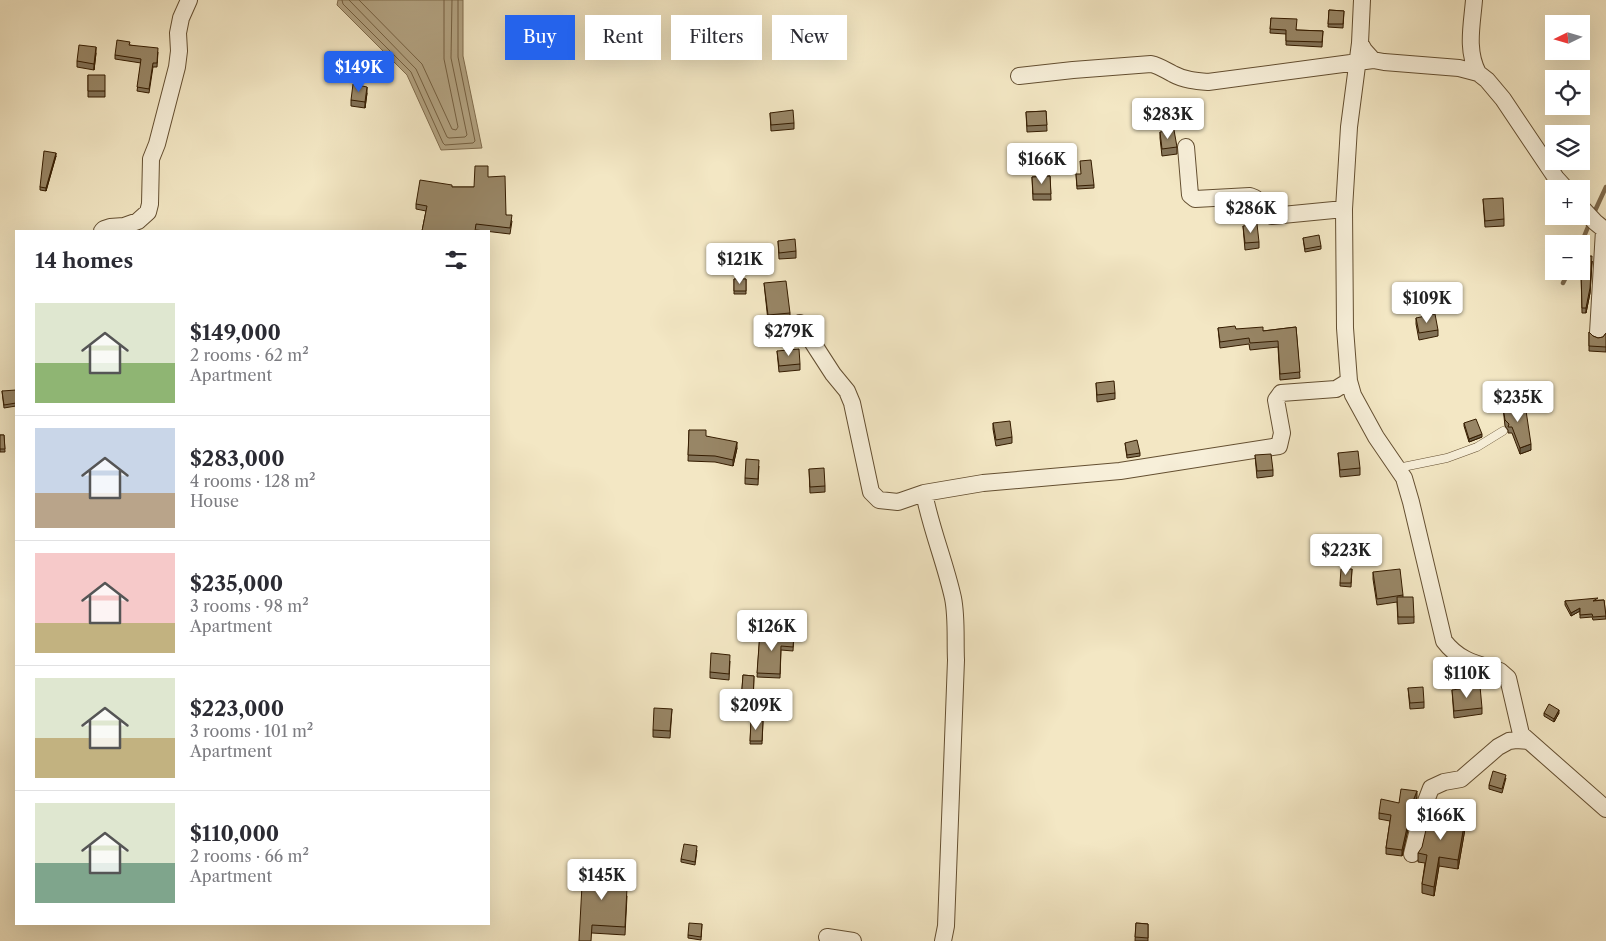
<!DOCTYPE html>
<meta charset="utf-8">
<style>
:root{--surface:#fff;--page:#f7f7f7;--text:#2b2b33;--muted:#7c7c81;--line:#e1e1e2;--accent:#2563eb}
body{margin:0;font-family:"Libre Caslon Text",serif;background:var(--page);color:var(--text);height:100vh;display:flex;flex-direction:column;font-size:19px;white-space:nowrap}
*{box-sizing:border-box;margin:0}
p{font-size:16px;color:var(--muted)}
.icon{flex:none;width:28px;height:28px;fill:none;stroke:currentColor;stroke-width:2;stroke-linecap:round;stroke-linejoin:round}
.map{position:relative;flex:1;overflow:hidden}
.drawer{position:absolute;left:15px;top:230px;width:475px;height:695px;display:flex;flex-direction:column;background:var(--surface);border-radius:0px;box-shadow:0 5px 20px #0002}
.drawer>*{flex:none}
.hud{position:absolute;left:505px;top:15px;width:475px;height:45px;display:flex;gap:10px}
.needle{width:32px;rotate:265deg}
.tools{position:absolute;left:1545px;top:15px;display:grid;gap:10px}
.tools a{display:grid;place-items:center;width:45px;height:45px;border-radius:0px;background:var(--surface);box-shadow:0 5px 20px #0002;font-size:25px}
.price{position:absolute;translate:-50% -42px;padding:0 11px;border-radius:5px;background:#fff;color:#222;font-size:16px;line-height:32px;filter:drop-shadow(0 1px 2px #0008)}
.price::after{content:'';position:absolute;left:50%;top:30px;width:15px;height:11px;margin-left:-8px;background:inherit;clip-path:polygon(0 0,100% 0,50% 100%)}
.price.on{background:var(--accent);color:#fff}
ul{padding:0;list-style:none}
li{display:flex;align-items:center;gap:15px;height:125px;padding:0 20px}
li+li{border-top:1px solid var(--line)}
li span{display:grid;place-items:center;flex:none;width:140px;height:100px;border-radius:0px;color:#555}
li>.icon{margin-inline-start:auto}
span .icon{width:60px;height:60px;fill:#fffc;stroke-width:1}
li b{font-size:21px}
h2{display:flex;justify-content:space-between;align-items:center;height:60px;padding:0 20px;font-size:21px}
.chip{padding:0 18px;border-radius:0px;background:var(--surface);box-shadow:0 5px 20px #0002;font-size:18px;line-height:45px}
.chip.on{background:var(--accent);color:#fff}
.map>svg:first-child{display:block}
.water{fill:#b2a281;stroke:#806c4d}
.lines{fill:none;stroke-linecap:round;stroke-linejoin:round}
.shore{stroke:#745f40;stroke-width:1}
.stream{stroke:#806c4d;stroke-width:4.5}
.lane-casing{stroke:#644f31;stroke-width:9}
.street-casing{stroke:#644f31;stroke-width:18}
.lane{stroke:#f7efd9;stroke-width:8}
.street{stroke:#f7efd9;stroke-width:16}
.wall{fill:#837358;stroke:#351c00}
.shaded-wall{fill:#6a5e47;stroke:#351c00}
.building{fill:#988666;stroke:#351c00}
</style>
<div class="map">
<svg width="1606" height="941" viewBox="0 0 1606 941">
<rect width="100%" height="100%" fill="#f3e7c4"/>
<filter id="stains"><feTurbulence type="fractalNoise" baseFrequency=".004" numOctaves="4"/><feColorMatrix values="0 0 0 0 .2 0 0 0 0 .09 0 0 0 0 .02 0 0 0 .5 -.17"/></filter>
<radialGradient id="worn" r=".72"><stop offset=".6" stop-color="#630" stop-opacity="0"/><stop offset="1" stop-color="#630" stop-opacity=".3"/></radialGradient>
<!-- water -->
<path class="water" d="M338 0H463V56L482 148 441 150 407 75 337 5Z"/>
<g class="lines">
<!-- shore -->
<path class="shore" d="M342 0 343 4 411 72 443 143 445 145 473 143 475 141 458 57V0
M349 0 416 69 447 137 449 138 465 137 467 135 451 58 452 0
M359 0 422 64 452 129 456 130 458 127 444 59V0"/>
<!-- stream -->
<path class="stream" d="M1593 215 1606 187
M1581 244 1590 222
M1563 283 1569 271"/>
<!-- lane casing -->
<g class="lane-casing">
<path id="lane" d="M1398 468 1447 458 1477 447 1503 431"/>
</g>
<!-- street casing -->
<g class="street-casing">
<path id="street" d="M1362 0 1360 43 1364 50 1373 60 1384 62 1459 68 1478 73 1487 80 1503 99 1556 178 1566 189
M1474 0C1472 25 1466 50 1478 73
M1360 43 1349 127 1344 209 1345 328 1349 381 1353 395 1376 437 1404 478 1411 502 1444 641C1459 661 1477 664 1500 671L1508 678 1521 734 1606 809
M1019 76 1073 70 1151 64C1160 66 1165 70 1173 74 1184 80 1196 81 1208 82L1373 60
M1186 147 1190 195 1195 199 1250 196 1255 198 1261 210 1272 216 1344 209
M1581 207 1595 222 1606 231
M102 231 104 229 110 227 124 226 138 221 148 212 150 204 151 159 157 144 177 67 179 51 178 33 181 18 189 0
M800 323 833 374 847 391 852 403 871 492 879 500 898 502 924 493 983 483 1120 471 1279 446 1282 433 1276 400 1281 393 1336 389 1349 381
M1598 333 1604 230
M924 493C931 529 945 562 953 598 957 618 955 640 956 660L946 926 943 941
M1412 854 1423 809 1431 788 1444 782 1461 779 1498 747 1509 741 1516 740 1528 741
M827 937 853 941"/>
</g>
<!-- lane -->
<use href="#lane" class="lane"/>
<!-- street -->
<use href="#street" class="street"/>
</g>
<!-- wall -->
<path class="wall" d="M1329 10 1344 11 1343 28 1328 27Z
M1271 18 1297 30 1323 31 1322 47 1286 45V34L1270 33Z
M130 45 158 52 157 67H153L149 93 137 91 141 63 115 59V55Z
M96 53 94 70 77 67V61Z
M88 75 105 91V97H88Z
M367 93 365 108 351 106V100Z
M1046 111 1047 131 1027 132 1026 112Z
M770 113 794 123V129L771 131Z
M1160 132 1177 147V154L1162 156 1160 138Z
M56 156 46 191 40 190V187Z
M1076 174 1094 185V188L1077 189Z
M1050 176 1051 200H1033L1032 177Z
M488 177 506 215 512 221 510 234 476 230V231H422L426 211 416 209V204L452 187H474Z
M1483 199 1504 219V226L1485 227Z
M1243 226 1259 242V248L1245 250Z
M1303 238 1321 246V249L1305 252Z
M778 241 796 251V258L779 259Z
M1592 261 1590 293 1586 313H1582L1581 271Z
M734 279H746V294H734Z
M764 283 790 313V319L768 321Z
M1416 318 1438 330V336L1419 340 1416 324Z
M1296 327 1300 378 1280 380 1278 347 1250 350 1249 344 1220 348 1218 328 1263 331Z
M1589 332 1593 336 1598 338 1603 337 1606 333V352L1589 351Z
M777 351 800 364V370L779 372Z
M1096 383 1115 393V399L1097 402Z
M2 391 16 395V406L4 408Z
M1503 407 1531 450 1520 454 1512 433H1508V430L1505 426Z
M993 423 1012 437V443L996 446 993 429Z
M1464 423 1482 437 1469 442 1464 426Z
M689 430 737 448 733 466 715 462 688 461Z
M0 435H4L5 452H0Z
M1125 443 1140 453V456L1127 458Z
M1338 453 1360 468V475L1340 477Z
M1255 455 1273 470V476L1257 478Z
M759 466 758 485 745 484V478Z
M809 469 825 486V492L810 493Z
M1352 569 1351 587 1340 586V583Z
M1373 572 1403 595V597L1414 617V623L1398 624 1397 602 1377 605 1373 579Z
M1604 600 1606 619 1593 620 1592 617 1580 618V611L1571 616 1565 605V601Z
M760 632 794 636 793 651 781 650 780 678 757 677Z
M730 661 729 680 710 678V672Z
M743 675 754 676 753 705 741 704Z
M1408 688 1424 702V708L1410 709Z
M1452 690 1482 708V714L1454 718Z
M672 709 670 738 653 737V730Z
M1544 713H1559L1554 722 1544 716Z
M751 721H763L762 744H750Z
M1506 778 1502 793 1489 789V785Z
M1417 797 1413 807 1402 856 1386 854V848L1390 821 1379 819V813L1399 803Z
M1466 823 1458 869 1439 866 1434 896 1422 893V884L1425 863 1418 862V853Z
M697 850 695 865 681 862V859Z
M619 887 627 896 625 935 592 933 579 941Z
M1136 923 1148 924V941H1135Z
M702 924 701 940 688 938V935Z"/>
<!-- shaded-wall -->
<path class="shaded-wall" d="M96 47V53L94 70V64Z
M367 87V93L365 108V102Z
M56 153V156L46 191V188Z
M1592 261 1590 293 1586 313V308Z
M1482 434V437L1469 442V439Z
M737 442V448L733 466V460Z
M1531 444V450L1520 454V448Z
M1580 608V611L1571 616V613Z
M1559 710V713L1554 722V719Z
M1417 791V797L1413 807 1402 856V850L1413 801Z
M1466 814V823L1458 869V860Z
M1439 857V866L1434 896V887Z"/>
<!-- building -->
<path class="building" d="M1329 10 1344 11 1343 24H1328Z
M1271 18 1297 19 1296 30 1323 31 1322 42 1286 41V30L1270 29Z
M117 40 130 42 129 45 158 48 157 63H153L149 89 137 87 141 59 115 55Z
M79 45 96 47 94 64 77 61Z
M88 75H105V91H88Z
M353 84 367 87 365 102 351 100Z
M793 110 794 123 771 125 770 113Z
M1046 111 1047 125 1027 126 1026 112Z
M1174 130 1177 147 1162 149 1160 132Z
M44 151 56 153 46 188 40 187Z
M1091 160 1094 185 1077 186 1076 174H1081L1080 161Z
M475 166H488V177L505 176 506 215H512L510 228 476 224 475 231H422L427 206 416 204 420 180 452 185V187H474Z
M1050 176 1051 194H1033L1032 177Z
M1503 198 1504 219 1485 221 1483 199Z
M1257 224 1259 242 1245 243 1243 226Z
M1319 235 1321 246 1305 249 1303 238Z
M795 239 796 251 779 253 778 241Z
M1581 256H1592L1590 288 1586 308H1582L1581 271Z
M734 279H746V291H734Z
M786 281 790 313 768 315 764 283Z
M1435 314 1438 330 1419 333 1416 318Z
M1235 326 1236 329 1263 327V331L1296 327 1300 372 1280 374 1278 341 1250 343 1249 338 1220 342 1218 328Z
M1589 332 1593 336 1598 338 1603 337 1606 333V347L1589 346Z
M799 349 800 364 779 366 777 351Z
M1114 381 1115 393 1097 395 1096 383Z
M16 390V403L4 405 2 391Z
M1525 404 1531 444 1520 448 1512 427H1508L1509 424 1505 420 1503 407Z
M1476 419 1482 434 1469 439 1464 423Z
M1010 421 1012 437 996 440 993 423Z
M689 430H706V436L737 442 733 460 715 456 688 455Z
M0 435H4L5 449H0Z
M1137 440 1140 453 1127 455 1125 443Z
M1358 451 1360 468 1340 470 1338 453Z
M1271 454 1273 470 1257 471 1255 455Z
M746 459 759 460 758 479 745 478Z
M824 468 825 486 810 487 809 469Z
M1341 569H1352L1351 583H1340Z
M1400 569 1403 595 1377 599 1373 572Z
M1397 597H1413L1414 617H1398Z
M1598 598 1593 601 1604 600 1606 616 1593 617 1592 614 1580 615V608L1571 613 1565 601Z
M760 632 794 636 793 647 781 646 780 674 757 673Z
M711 653 730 655 729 674 710 672Z
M743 675 754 676 753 702 741 701Z
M1480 686 1482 708 1454 711 1452 690Z
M1423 687 1424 702 1410 703 1408 688Z
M1549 704 1559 710 1554 719 1544 713Z
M654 708 672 709 670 731 653 730Z
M751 721H763L762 741H750Z
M1493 771 1506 775 1502 789 1489 785Z
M1401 789 1417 791 1413 801 1402 850 1386 848 1391 815 1379 813 1381 799 1399 803Z
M1431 808 1466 814 1458 860 1439 857 1434 887 1422 884 1427 855 1418 853 1422 847Z
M684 844 697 846 695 862 681 859Z
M585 866 620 868 619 887 627 888 625 927 592 925 591 941H579L582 885 584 886Z
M689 923 702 924 701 937 688 935Z
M1136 923 1148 924V938L1135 937Z"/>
<rect width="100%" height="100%" filter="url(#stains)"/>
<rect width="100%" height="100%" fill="url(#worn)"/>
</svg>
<div class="tools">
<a><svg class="needle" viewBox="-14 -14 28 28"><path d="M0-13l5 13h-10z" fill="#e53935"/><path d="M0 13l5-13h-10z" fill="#7c7c81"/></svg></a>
<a><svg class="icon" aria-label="locate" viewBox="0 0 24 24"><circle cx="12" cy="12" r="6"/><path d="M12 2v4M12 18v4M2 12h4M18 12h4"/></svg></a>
<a><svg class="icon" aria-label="layers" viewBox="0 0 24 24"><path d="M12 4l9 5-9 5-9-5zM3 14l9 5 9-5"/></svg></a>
<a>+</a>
<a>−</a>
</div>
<b class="price on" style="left:359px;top:93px">$149K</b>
<b class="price" style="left:1168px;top:140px">$283K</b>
<b class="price" style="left:1042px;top:185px">$166K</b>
<b class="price" style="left:1251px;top:234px">$286K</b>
<b class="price" style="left:740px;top:285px">$121K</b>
<b class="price" style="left:1427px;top:324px">$109K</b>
<b class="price" style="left:789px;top:357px">$279K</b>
<b class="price" style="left:1518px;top:423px">$235K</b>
<b class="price" style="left:1346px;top:576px">$223K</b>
<b class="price" style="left:772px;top:652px">$126K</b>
<b class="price" style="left:1467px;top:699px">$110K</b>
<b class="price" style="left:756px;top:731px">$209K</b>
<b class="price" style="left:1441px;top:841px">$166K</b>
<b class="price" style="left:602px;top:901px">$145K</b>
<div class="hud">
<a class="chip on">Buy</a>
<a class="chip">Rent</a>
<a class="chip">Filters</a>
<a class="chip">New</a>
</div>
<section class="drawer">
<h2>14 homes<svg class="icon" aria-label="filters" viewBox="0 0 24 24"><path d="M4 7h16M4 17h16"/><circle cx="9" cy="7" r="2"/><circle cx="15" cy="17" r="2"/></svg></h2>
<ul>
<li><span style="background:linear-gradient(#dfe7d0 60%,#8fb573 0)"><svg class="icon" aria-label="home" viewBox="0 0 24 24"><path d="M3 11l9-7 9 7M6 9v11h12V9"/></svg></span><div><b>$149,000</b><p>2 rooms · 62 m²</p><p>Apartment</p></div></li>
<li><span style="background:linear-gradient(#c9d6e8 65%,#b9a48a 0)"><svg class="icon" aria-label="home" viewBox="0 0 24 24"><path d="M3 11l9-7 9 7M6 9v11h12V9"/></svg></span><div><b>$283,000</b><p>4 rooms · 128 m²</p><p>House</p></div></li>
<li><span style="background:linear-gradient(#f6c9c9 70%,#c2b280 0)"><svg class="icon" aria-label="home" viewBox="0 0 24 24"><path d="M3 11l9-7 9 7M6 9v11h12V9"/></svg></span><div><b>$235,000</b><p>3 rooms · 98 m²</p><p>Apartment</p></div></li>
<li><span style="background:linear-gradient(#dfe7d0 60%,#c2b280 0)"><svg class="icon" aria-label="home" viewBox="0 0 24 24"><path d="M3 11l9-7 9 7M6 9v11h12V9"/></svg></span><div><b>$223,000</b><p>3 rooms · 101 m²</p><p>Apartment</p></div></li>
<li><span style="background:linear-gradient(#dfe7d0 60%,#7fa58c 0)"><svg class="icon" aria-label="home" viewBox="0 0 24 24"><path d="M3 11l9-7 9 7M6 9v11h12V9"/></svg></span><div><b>$110,000</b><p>2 rooms · 66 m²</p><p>Apartment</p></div></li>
</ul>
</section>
</div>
